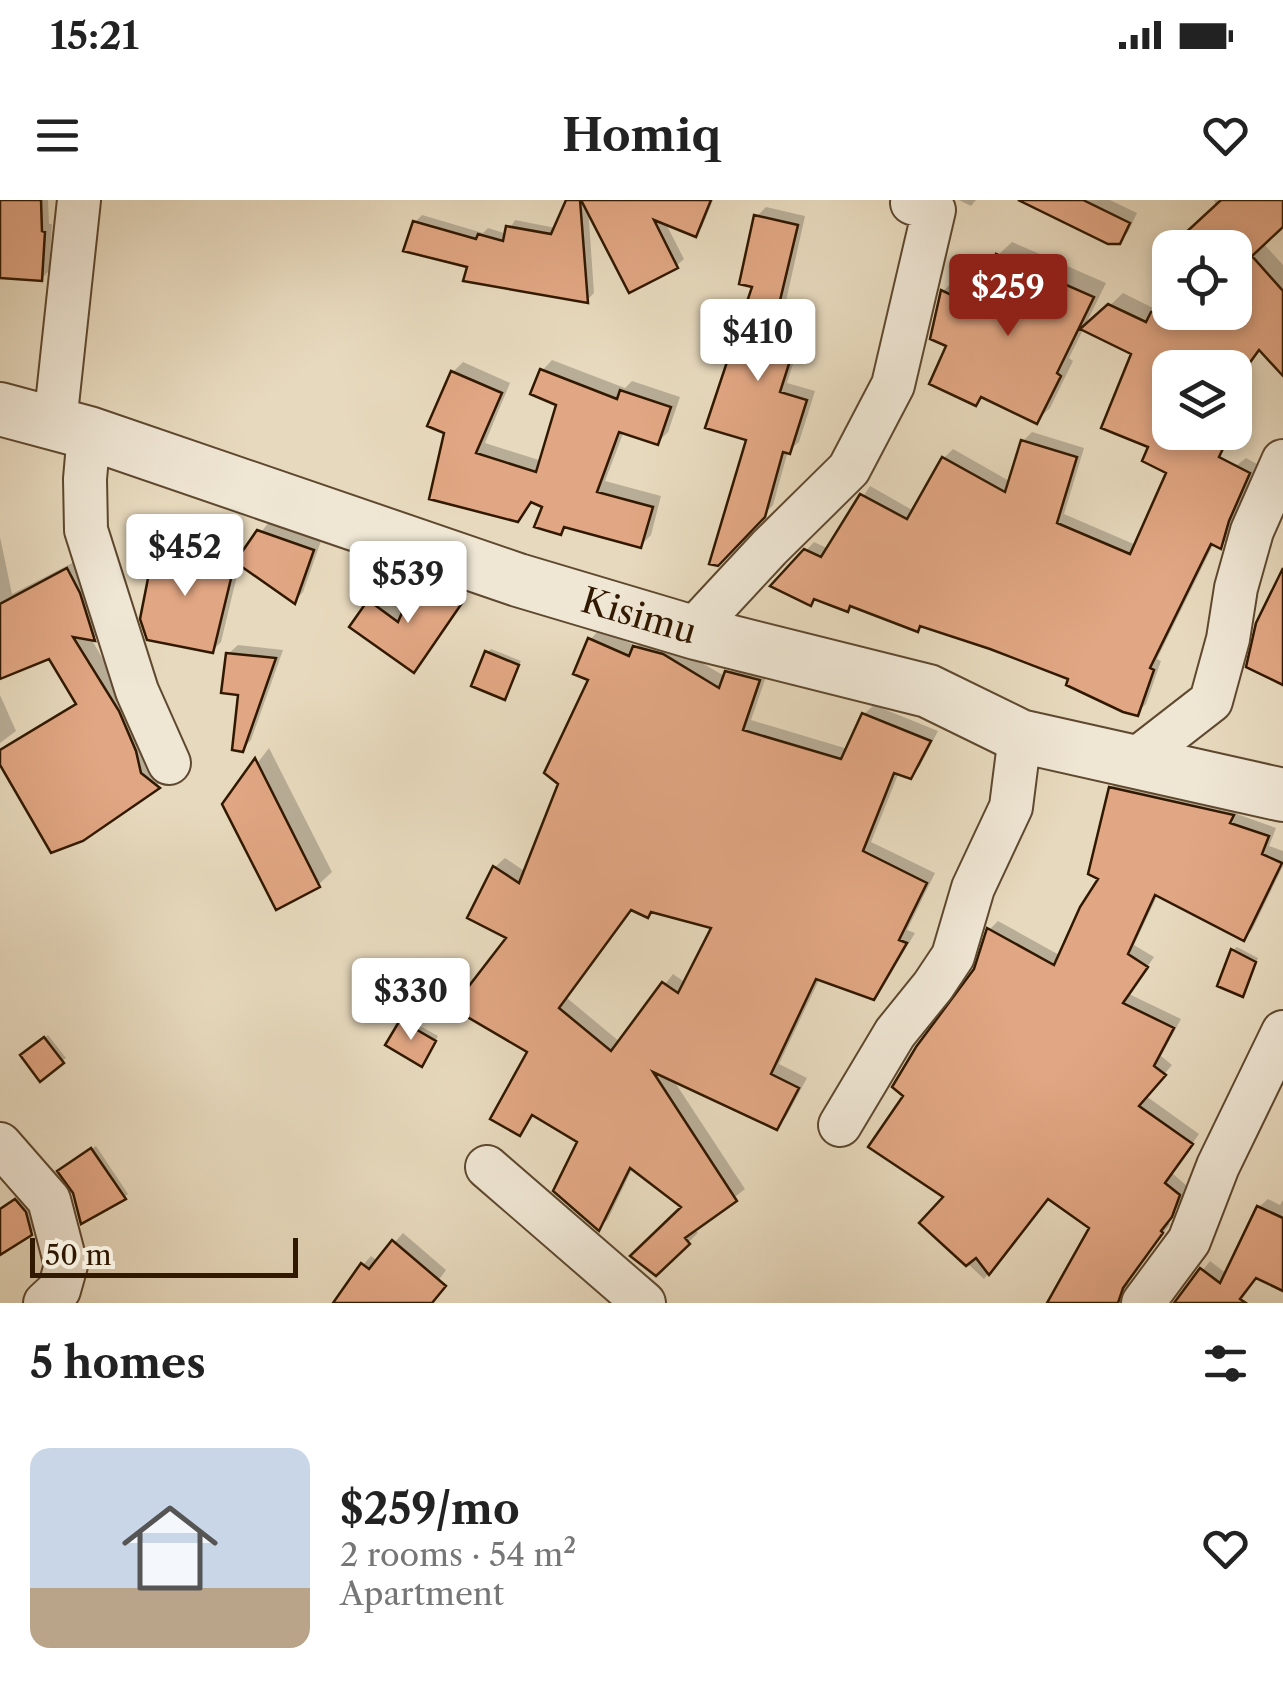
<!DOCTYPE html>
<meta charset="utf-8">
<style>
:root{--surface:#fff;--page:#f2f2f2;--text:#222;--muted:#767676;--accent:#8f2418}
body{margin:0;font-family:"Libre Caslon Text",serif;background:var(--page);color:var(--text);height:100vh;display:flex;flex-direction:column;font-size:38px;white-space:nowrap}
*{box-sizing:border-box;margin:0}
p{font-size:32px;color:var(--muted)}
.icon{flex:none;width:55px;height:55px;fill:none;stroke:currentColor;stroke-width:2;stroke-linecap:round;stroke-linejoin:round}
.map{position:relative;height:1103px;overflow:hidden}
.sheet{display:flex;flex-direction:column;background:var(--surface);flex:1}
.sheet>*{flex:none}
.tools{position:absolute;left:1152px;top:30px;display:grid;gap:20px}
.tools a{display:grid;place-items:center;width:100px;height:100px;border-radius:20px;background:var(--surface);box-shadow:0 5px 15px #0003;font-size:50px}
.scale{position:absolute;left:30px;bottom:25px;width:268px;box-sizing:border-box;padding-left:10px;border:5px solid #311800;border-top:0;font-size:28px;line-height:35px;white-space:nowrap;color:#311800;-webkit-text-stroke:8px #efe6d4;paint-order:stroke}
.price{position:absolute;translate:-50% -85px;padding:0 22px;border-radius:10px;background:#fff;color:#222;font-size:32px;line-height:65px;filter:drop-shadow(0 2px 5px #0008)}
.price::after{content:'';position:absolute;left:50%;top:60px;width:30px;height:22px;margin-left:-15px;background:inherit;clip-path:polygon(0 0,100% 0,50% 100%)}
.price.current{background:var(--accent);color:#fff}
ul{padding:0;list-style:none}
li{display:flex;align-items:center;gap:30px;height:250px;padding:0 30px}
li span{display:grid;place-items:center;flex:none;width:280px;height:200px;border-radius:20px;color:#555}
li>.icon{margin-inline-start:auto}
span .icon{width:120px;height:120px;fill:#fffc;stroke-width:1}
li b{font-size:42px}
h2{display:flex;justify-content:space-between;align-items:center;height:120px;padding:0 30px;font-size:42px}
.status{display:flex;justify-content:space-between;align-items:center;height:70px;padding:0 50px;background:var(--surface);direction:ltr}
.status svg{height:28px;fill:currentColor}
header{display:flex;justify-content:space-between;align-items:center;height:130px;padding:0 30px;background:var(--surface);font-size:45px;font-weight:800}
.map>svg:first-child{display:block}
.shadow{fill:#0003;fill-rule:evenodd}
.building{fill:#e1a683;stroke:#311800;stroke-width:2.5;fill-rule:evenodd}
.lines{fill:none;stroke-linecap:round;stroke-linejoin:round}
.minor-casing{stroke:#5e482f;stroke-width:46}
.tertiary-casing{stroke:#5e482f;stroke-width:56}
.minor{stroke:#efe6d4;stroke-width:42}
.tertiary{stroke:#efe6d4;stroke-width:52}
.labels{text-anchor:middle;stroke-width:9;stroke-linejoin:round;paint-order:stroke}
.street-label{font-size:35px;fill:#311800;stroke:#efe6d4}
</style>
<div class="status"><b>15:21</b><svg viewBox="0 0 49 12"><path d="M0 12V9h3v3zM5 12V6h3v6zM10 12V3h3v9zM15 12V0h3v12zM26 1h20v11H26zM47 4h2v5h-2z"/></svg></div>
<header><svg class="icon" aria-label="menu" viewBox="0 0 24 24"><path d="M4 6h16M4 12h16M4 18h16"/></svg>Homiq<svg class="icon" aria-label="heart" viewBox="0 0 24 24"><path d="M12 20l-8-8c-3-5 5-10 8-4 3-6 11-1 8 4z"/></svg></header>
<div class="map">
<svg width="1283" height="1103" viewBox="0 0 1283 1103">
<rect width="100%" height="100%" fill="#e7d9bd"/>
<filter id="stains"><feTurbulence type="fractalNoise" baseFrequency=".002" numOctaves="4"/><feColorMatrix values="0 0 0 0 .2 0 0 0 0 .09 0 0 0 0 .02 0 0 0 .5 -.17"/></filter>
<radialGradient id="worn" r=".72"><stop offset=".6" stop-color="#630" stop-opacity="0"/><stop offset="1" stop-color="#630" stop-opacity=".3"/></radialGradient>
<!-- shadow -->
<path class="shadow" d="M3 0H48L49 24H52L49 71 41 79 0 76Z
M569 0H713L702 27 695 34 665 22 684 59 676 66 588 7 594 93 587 100 470 66 415 22 422 15 483 33 488 28 507 34 515 20 556 28Z
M959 0H976L971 6Z
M1059 0H1110L1137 13 1128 32 1119 42Z
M1214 0H1283V24L1263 43 1283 65V172L1261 148 1235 182V168H1170L1152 246 1134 153 1085 129 1123 93 1155 109 1170 79V112H1235V48Z
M766 7 805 16 786 101 811 108 787 183 815 191 799 242 788 251 773 305 717 364 749 239 757 16Z
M1012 42 1106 83 1069 158 1073 161 1050 208 1036 221 984 196 976 203 950 145 943 91 957 78 982 90 998 55Z
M552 160 625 188 632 181 680 197 668 232 657 243 624 231 605 281 661 296 651 335 641 345 567 326 561 332 545 306 533 300 517 319 447 232 453 172 463 162 510 183 485 243 542 261 559 203 542 171Z
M1032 232 1084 248 1064 314 1136 345 1246 258 1257 264 1229 338 1220 346 1214 343 1157 459 1161 461 1146 504 1137 513 1072 477 922 424 917 429 852 404 847 409 774 385 814 342 829 349 870 286 914 311 944 258 953 249 1011 282 1023 241Z
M269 322 321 341 303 392 295 401 240 363 221 442 212 451 157 349 166 340 244 354Z
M0 337 12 394 78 360 104 428 92 440 169 576 82 639 0 560V551L7 544 77 502 50 455 0 476Z
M425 375 468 394 414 470 369 402 378 393 404 412 417 383Z
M599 430 637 446 645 437 673 446 726 477 737 463 768 471 751 520 848 549 864 514 874 505 938 531 920 566 911 576 899 572 871 642 935 673 907 730 915 733 883 787 873 797 820 778 779 864 807 878 786 917 777 927 672 878 745 989 694 1029 698 1033 656 1073 685 1007 633 967 608 1019 599 1028 581 941 535 914 520 933 531 851 510 737 471 716 495 667 505 658 526 672 561 584 591 478 590 440ZM633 708 715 726 686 783 673 774 620 842 567 798Z
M238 445 283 450 251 540 242 550 240 492 228 454Z
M491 449 521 461 505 497 487 453Z
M0 495 16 531 0 543Z
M269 548 332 672 318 685 225 605Z
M1120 579 1240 606 1237 614 1276 628 1269 646 1283 651V666L1252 730 1244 738 1158 694 1134 745 1154 757 1129 794 1181 819 1161 856 1172 865 1146 896 1199 934 1172 973 1187 986 1179 1005 1167 1021 1170 1024 1130 1078 1126 1091 1128 1103H1050L1092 1027 1049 997 984 1079 923 1022 946 997 906 895 976 771 990 729 998 721 1061 756 1102 678 1111 588Z
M1237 747 1258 758 1243 794 1233 750Z
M406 818 438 836 425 860 402 822Z
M48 835 66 858 62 861 27 852Z
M96 946 128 994 124 997 75 992 64 968Z
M20 997 29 1008 35 1029 0 1052V1010Z
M1268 999 1280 1005 1283 1000V1089L1257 1076 1236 1103H1177L1210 1061 1227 1074 1259 1007Z
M403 1033 446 1070 422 1103H358L344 1093 363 1065 371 1056 378 1061Z"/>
<!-- building -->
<path class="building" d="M0 0H41L42 31 45 32 42 81 0 78Z
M566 0H580L588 103 463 81 467 67 403 51 413 21 476 39 478 34 503 41 506 26 551 34Z
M581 0H711L696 37 654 20 678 68 629 93Z
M1018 0H1083L1130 23 1120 44H1108Z
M1221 0H1283V27L1252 56 1283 91V176L1259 150 1246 168H1170V232H1231L1219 257 1250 273 1229 321 1221 349 1211 344 1150 468 1154 470 1138 516 1123 512 1066 485 1068 479 990 449 920 426 918 432 850 406 848 412 814 399 811 406 770 386 804 349 821 357 860 294 907 319 942 257 1005 292 1021 240 1077 257 1057 323 1130 354 1166 273 1142 261 1148 247 1101 228 1131 154 1080 129 1108 104 1146 122 1151 112H1235V48H1169Z
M754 15 798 25 778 109 804 117 780 192 807 200 790 254 783 252 765 317 718 366 709 364 746 240 705 228 752 87 739 84Z
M996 54 1094 97 1057 173 1061 176 1037 224 981 197 976 206 929 184 946 146 930 139 941 90 973 105Z
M540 169 617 199 620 190 671 207 658 245 619 232 597 292 653 307 641 348 564 327 561 335 534 327 542 307 531 302 518 322 429 299 444 233 427 226 451 171 502 193 476 253 536 272 556 205 530 194Z
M257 330 314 350 295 404 235 362Z
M154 348 235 362 213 453 147 440 140 419Z
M67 368 80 393 95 441 73 437 119 511 136 551 141 573 160 588 83 641 51 653 0 565V550L76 504 49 459 0 479V404Z
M1283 368V485L1246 467 1256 423Z
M415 382 462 403 414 473 349 427 368 400 398 422Z
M588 438 629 456 633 446 663 454 719 488 725 471 760 480 743 530 841 559 862 513 931 541 911 579 894 573 863 651 927 683 899 740 907 743 874 800 816 779 771 874 799 888 777 930 653 872 737 1001 685 1038 690 1044 656 1076 630 1056 681 1007 630 968 599 1031 553 991 577 942 532 915 520 936 490 919 527 852 452 808 506 738 467 718 493 666 519 683 558 584 544 573 588 480 573 474ZM631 710 648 718 651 712 711 728 678 793 662 782 611 851 559 808Z
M485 451 519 465 505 500 471 486Z
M226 453 276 458 243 552 232 550 238 495 221 493Z
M255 558 320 687 276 710 222 604Z
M1109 587 1234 615 1230 623 1269 636 1262 654 1282 663 1244 741 1155 695 1128 754 1148 767 1123 803 1174 828 1154 866 1166 875 1139 906 1193 944 1165 983 1180 995 1172 1017 1161 1031 1163 1033 1123 1088 1118 1103H1047L1089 1028 1048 999 989 1075 976 1058 966 1066 919 1023 943 997 868 947 903 896 892 887 916 847 974 769 987 728 1054 765 1080 707 1098 679 1088 674Z
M1231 749 1256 762 1243 797 1217 786Z
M400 820 436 841 422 867 385 845Z
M44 837 64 863 40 882 20 855Z
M91 948 126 999 81 1024 73 993 57 971Z
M15 999 26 1012 32 1035 0 1055V1009Z
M1257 1006 1283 1018V1091L1256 1078 1240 1099 1246 1103H1174L1200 1068 1220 1083Z
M392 1040 446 1086 432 1103H333L361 1063 369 1069Z"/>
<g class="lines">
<!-- minor casing -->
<g class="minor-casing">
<path id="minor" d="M55 223 79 0
M89 233 85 279 86 330 137 491 169 563
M692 431 769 348 849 269 893 185 934 10 912 3
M1135 560 1211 501 1228 439 1236 388 1252 331 1283 261
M840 925 895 833 933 786 953 756 973 688 1011 607 1020 536
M0 944 49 1000 66 1065 59 1090 45 1103
M487 967 644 1103
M1143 1103 1189 1041 1218 966 1283 832"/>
</g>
<!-- tertiary casing -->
<g class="tertiary-casing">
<g id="tertiary">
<path id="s1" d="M0 209 89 233 518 380 696 433 928 491 1020 536 1283 595"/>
</g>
</g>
<!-- minor -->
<use href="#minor" class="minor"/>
<!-- tertiary -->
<use href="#tertiary" class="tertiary"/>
</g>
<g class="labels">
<!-- street labels -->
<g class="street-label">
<text dy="12" stroke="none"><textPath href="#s1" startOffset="672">Kisimu</textPath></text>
</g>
</g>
<rect width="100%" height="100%" filter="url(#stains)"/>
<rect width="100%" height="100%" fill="url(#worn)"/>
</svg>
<div class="tools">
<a><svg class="icon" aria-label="locate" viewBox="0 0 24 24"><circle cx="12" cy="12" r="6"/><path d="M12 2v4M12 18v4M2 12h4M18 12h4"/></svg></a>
<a><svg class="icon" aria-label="layers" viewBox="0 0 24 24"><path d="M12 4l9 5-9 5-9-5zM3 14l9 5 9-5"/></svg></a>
</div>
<div class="scale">50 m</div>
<b class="price current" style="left:1008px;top:139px">$259</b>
<b class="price" style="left:758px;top:184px">$410</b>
<b class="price" style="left:185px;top:399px">$452</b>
<b class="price" style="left:408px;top:426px">$539</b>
<b class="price" style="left:411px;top:843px">$330</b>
</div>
<section class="sheet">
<h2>5 homes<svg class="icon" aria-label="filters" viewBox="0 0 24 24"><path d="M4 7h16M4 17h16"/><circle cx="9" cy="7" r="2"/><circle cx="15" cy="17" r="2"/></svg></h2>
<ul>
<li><span style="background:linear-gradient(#c9d6e8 70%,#b9a48a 0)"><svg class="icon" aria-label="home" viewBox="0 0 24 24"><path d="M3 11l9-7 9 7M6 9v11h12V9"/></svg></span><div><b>$259/mo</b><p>2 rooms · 54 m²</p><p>Apartment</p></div><svg class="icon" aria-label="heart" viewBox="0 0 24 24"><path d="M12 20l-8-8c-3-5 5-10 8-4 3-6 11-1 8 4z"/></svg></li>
</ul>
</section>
